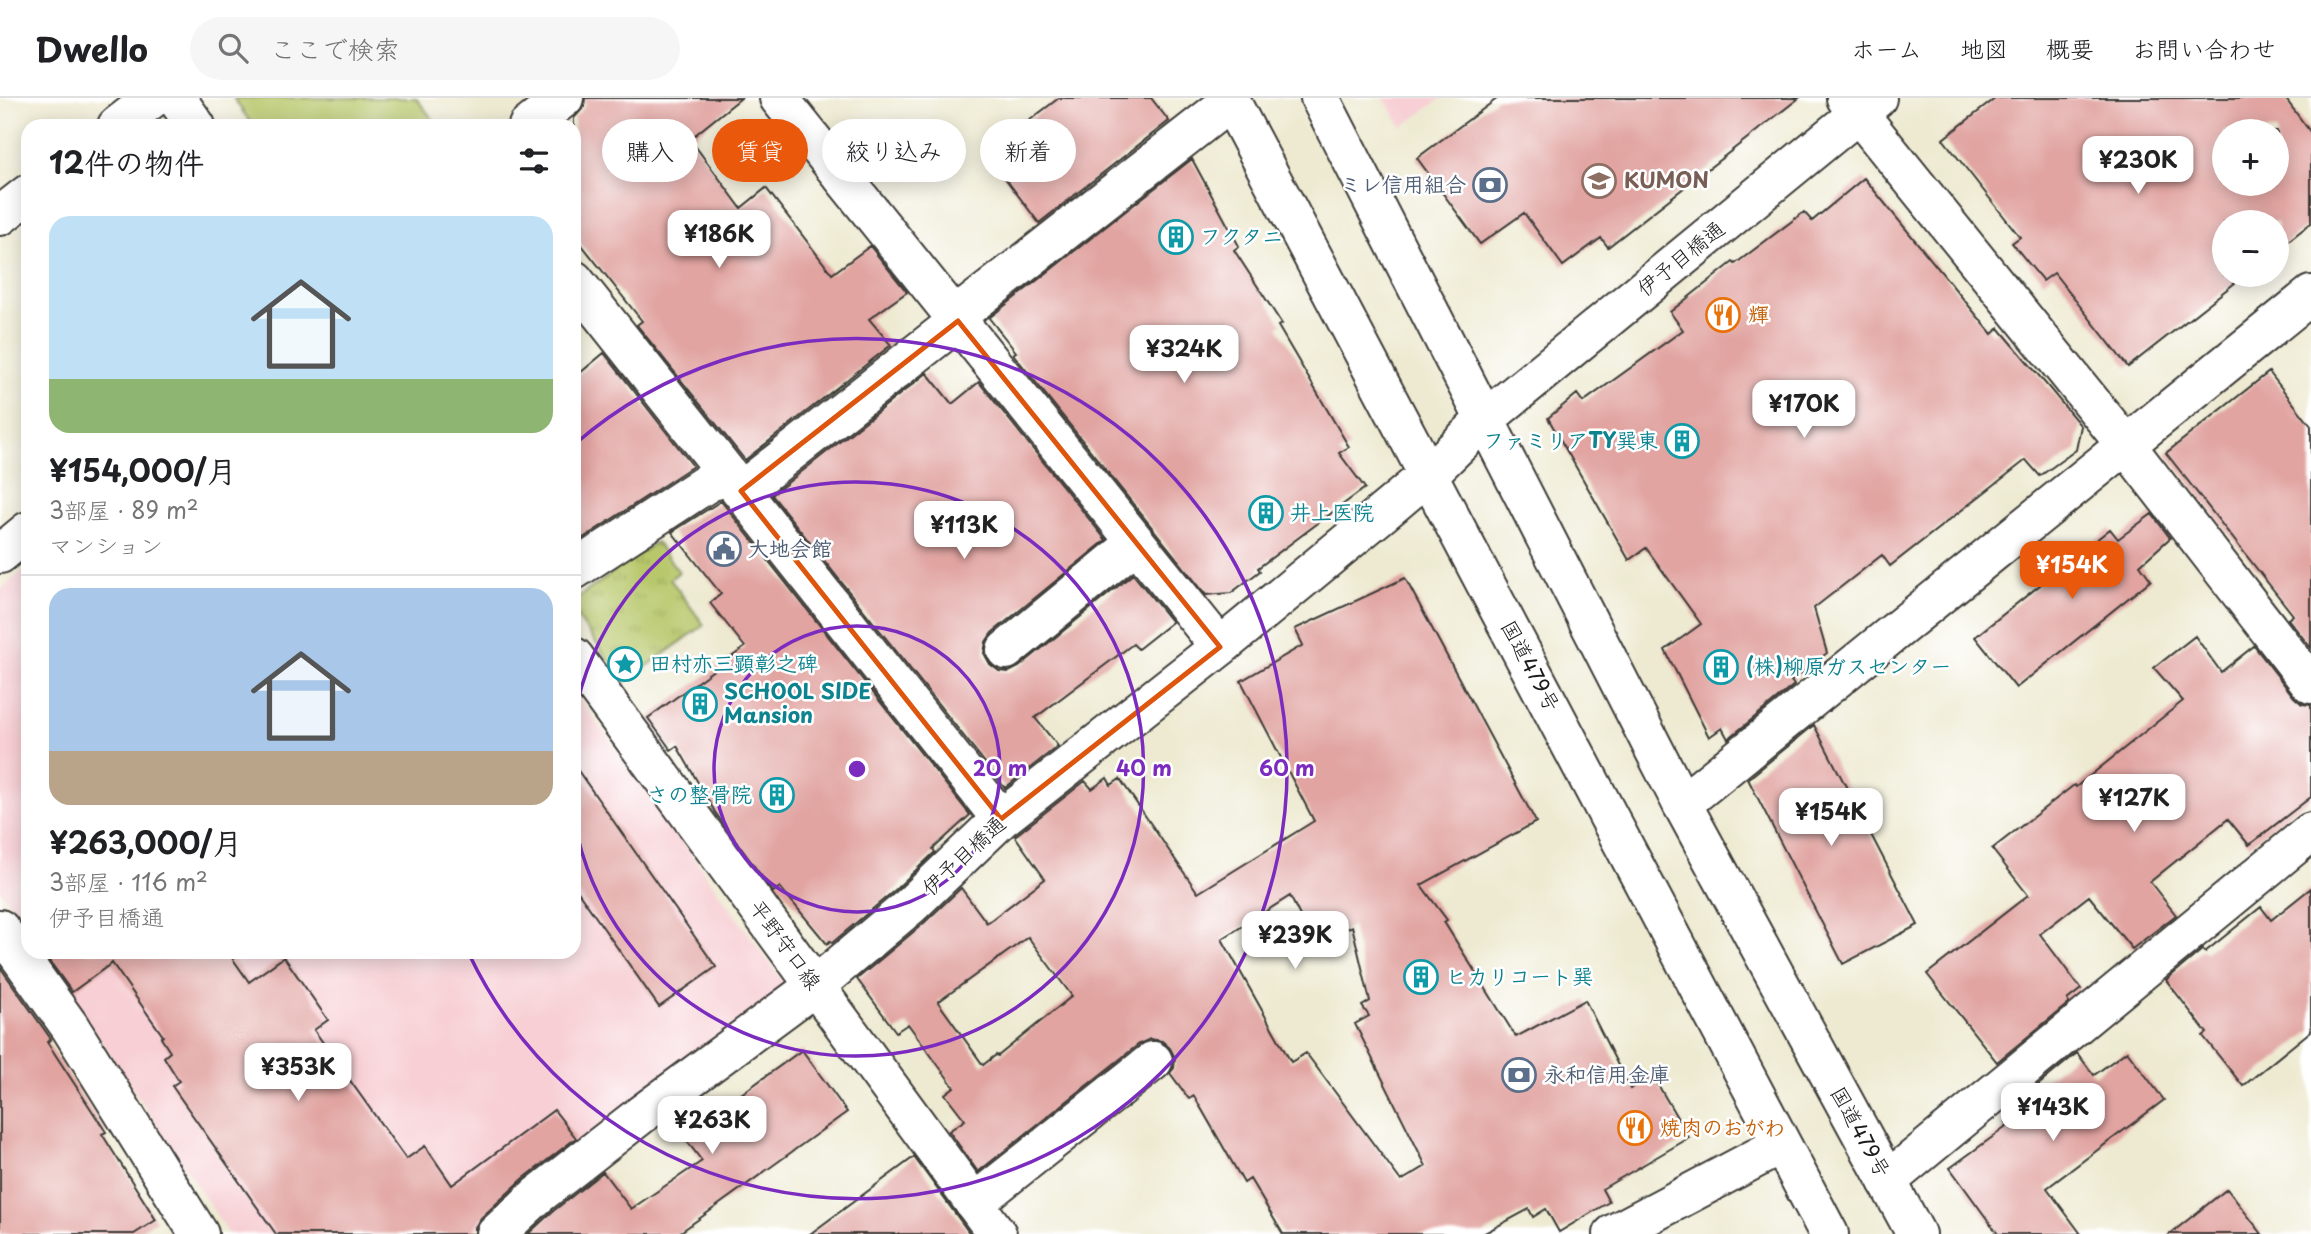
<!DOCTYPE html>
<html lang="ja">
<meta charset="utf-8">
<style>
:root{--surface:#fff;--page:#f6f6f6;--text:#202124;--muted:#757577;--line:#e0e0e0;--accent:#ea580c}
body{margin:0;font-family:"Playpen Sans","Klee One",sans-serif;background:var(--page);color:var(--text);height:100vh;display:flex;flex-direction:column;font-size:26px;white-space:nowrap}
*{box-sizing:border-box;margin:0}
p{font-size:23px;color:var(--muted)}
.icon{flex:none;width:38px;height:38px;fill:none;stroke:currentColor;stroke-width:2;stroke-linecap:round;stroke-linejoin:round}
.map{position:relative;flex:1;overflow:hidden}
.drawer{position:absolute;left:21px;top:21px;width:560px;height:840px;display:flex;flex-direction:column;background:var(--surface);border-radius:21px;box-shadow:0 4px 18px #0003}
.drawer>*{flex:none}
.guide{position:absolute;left:602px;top:21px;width:665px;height:63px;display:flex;gap:14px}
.buttons{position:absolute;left:2212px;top:21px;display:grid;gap:14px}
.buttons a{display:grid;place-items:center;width:77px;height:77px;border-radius:50%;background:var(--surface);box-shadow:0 4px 18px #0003;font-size:35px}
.price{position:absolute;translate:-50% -60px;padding:0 16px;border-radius:14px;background:#fff;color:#222;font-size:23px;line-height:46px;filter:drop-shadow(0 2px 4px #0008)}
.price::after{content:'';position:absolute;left:50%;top:42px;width:21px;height:16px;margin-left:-10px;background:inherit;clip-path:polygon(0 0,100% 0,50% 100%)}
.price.selected{background:var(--accent);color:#fff}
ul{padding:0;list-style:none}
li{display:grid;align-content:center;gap:14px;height:371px;padding:0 28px}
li+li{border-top:2px solid var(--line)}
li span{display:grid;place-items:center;height:217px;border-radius:21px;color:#555}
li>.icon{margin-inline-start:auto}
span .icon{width:126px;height:126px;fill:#fffc;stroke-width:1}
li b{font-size:30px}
h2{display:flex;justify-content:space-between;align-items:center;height:84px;padding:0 28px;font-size:30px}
.tag{padding:0 24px;border-radius:32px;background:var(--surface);box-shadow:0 4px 18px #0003;font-size:24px;line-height:63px}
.tag.selected{background:var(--accent);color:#fff}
header{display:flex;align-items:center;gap:42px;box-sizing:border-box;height:98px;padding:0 35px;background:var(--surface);border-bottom:2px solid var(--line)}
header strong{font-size:33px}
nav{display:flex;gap:38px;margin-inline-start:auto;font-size:24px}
.search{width:490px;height:63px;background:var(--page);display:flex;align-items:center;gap:18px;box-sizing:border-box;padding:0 24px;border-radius:38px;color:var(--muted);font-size:26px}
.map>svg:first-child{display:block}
.built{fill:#f7cfd4}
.park{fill:url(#park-tufts);stroke:#6a7243;stroke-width:2}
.pitch{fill:#b7c76a;stroke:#6a7243;stroke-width:2}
.building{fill:#e1a4a1;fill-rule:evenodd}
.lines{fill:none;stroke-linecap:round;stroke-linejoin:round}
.minor-casing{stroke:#3c3b37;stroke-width:42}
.major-casing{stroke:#3c3b37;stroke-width:42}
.highway-casing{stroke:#3c3b37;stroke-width:42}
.minor{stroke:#fff;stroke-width:38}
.major{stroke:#fff;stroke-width:38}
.highway{stroke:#fff;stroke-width:38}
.marked{fill:none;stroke:#de560d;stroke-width:5;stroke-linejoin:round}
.ring{fill:none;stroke:#7b2cbf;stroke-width:3.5}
.labels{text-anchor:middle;stroke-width:5;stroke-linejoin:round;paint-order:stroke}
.education-label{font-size:21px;font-weight:bold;fill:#785e54;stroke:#fff;text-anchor:start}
.service-label{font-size:21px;font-weight:bold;fill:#4e5e75;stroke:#fff;text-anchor:start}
.culture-label{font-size:21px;font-weight:bold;fill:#0d838f;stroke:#fff;text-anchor:start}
.street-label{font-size:21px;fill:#1c1c1c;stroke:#fff}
.food-label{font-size:21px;font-weight:bold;fill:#c56008;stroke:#fff;text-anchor:start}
.centre{fill:#7b2cbf;stroke:#fff;stroke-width:3.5}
.ring-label{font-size:21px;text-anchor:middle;font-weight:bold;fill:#7b2cbf;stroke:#fff;stroke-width:5;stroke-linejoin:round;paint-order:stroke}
</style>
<header>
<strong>Dwello</strong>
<div class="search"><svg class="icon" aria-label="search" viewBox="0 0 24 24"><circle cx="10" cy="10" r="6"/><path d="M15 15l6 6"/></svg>ここで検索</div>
<nav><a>ホーム</a><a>地図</a><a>概要</a><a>お問い合わせ</a></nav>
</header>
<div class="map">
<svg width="2311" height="1136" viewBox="0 0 2311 1136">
<defs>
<pattern id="park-tufts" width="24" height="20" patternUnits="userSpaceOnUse" patternTransform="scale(1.75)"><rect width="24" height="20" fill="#b7c76a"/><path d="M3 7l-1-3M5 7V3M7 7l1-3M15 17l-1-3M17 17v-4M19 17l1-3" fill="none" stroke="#9daa5b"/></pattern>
</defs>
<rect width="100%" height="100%" fill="#fff"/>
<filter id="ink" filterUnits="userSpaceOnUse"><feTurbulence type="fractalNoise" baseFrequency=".0143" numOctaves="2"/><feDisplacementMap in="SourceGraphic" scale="14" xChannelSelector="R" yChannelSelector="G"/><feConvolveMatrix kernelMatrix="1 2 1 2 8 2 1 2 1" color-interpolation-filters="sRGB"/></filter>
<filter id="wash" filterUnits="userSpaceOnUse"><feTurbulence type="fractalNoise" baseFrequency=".00686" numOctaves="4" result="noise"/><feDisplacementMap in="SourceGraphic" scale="28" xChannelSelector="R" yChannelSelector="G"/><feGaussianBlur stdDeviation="1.57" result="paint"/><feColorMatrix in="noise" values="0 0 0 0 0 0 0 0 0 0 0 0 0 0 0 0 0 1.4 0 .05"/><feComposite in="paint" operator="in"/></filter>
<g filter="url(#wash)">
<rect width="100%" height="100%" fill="#eeead2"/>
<!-- built -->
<path class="built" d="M1384 0H1442L1402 29Z
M28 469V833L0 791V492Z
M574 593 786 888 470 1136H229L42 854H574Z"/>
<!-- park -->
<path class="park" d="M656 444 679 474 670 481 704 527 625 584 574 515 576 501Z"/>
<!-- pitch -->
<path class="pitch" d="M236 0H416L438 28H253L234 1Z"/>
<g id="blocks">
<!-- building -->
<path class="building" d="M585 0H741L690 41 741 110 766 90 832 176 870 148 907 194 869 221 891 247 745 362 637 227 642 223 574 137V20L584 9Z
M1059 0H1151L1169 23 1039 125 986 55Z
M1498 0H1799L1608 149 1601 140 1563 168 1524 115 1480 146 1417 60Z
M1996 0H2285L2311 35V125L2277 152V124H2224V177H2245L2128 269 2054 175 2043 183 2012 145 2020 139 1943 41ZM2224 33H2277V86H2224Z
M1192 61 1239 148 1234 152 1282 226 1278 228 1349 349 1339 355 1365 390 1258 470 1260 473 1231 495 1206 497 1013 256 1016 254 989 220Z
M1864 80 1992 236 1999 230 2081 328 2076 352 2040 378 2026 362 1890 468 1882 457 1814 510 1827 555 1791 583 1794 587 1728 641 1722 630 1709 639 1665 552 1701 526 1646 450 1629 462 1548 320 1577 296 1583 304 1683 232 1670 214 1733 164 1735 166 1804 114 1812 123Z
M604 255 693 368 574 446V280Z
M2269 274 2311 328V550L2288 521 2293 517 2166 355Z
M927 275 952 306 979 284 1106 442 992 535 986 544 984 555 990 566 999 573 1009 574 1019 569 1133 476 1172 524 1138 551 1133 546 1035 620 1058 648 1005 690 772 397Z
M721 403 970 717 933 751 935 754 895 792 832 845 830 843 827 846 780 789 773 794 715 714 677 648 671 652 648 620 745 549 710 505 721 496 672 434Z
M2152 416 2170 440 2140 467 2151 482 2016 590 1975 539 2110 431 2118 441Z
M1405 480 1536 724 1421 787 1447 822 1444 824 1516 939 1585 902 1630 991 1653 978 1689 1040 1602 1091 1609 1104 1559 1134 1546 1111 1533 1119 1529 1111 1483 1136H1283L1250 1081 1244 1085 1194 998 1189 1001 1170 975 1174 970 1175 960 1170 950 1162 943 1150 941 1139 946 978 1074 949 1033 965 1022 945 996 954 989 908 926 896 934 857 881 924 825 961 790 987 825 1045 781 1015 738 1085 683 1092 691 1107 680 1111 687 1120 681 1198 795 1314 723 1241 583 1303 547 1295 531ZM1290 798 1306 830 1311 828 1318 845 1352 828 1370 903 1362 908 1369 918 1355 926 1426 1068 1401 1083 1306 955 1291 964 1222 841ZM1028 839 1072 898 998 958 996 957 983 967 938 904Z
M2195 538 2221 574 2254 548 2294 599 2302 606 2311 607V699L2249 747 2228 721 2150 784 2176 817 2132 851 2089 798 2040 836 2081 891 2067 902 2069 905 1997 964 1927 876 2028 797 1992 751 2074 687 2076 689 2183 603 2154 570Z
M1814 627 1918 827 1843 866 1748 681Z
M574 667 716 869 659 909 574 788Z
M2311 790V933L2243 988 2203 938 2207 935 2166 882 2203 851 2205 854 2261 809 2271 822Z
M43 854H228L249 884 284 859 328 922 314 932 406 1061 425 1048 452 1087 554 1012 576 1040 523 1081 481 1120 475 1129V1136H276L172 988 179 983 164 959 170 954 161 940 163 938 112 865 72 894Z
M0 869 51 941 47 944 106 1034 102 1036 156 1122 134 1136H0Z
M802 952 847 1014 678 1136H528L552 1114 603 1074 631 1111 702 1063 671 1022 704 999 715 1015Z
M2127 953 2164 1002 2047 1090 2081 1136H1998L1950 1070 2009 1027 2006 1024 2030 1005 2025 998 2077 955 2094 977Z
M914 1059 970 1136H810Z
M2227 1091 2262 1136H2170Z"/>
</g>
</g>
<g filter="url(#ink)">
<use href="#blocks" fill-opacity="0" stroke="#3c3b37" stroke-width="2"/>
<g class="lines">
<!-- minor casing -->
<g class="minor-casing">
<path id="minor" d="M779 0 1220 549
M1846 0 2125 346 2311 586
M117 28 153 0
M528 28 564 0
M0 118 28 96
M574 182 1001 721
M955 219 1231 3
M741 393 958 223
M0 456 28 433
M574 472 709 384 729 378
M1006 552 1136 445
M1682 706 2311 197
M0 831 70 929 199 1136
M1887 1083 2311 734
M974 1105 1153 963
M496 1136 538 1097 642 1016 815 888 910 808 1001 721 1220 549 1391 408 1429 376 1484 322 1877 0
M1613 1136 1781 1047"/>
</g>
<!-- major casing -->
<g class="major-casing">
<path id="major" d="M176 0 196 28
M574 559 997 1136"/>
</g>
<!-- highway casing -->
<g class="highway-casing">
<path id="highway" d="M1229 0 1829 1136
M1320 0 1682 706 1916 1136"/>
</g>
<!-- minor -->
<use href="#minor" class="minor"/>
<!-- major -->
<use href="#major" class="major"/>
<!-- highway -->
<use href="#highway" class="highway"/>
</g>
</g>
<!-- marked area -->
<path class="marked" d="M958 223 1220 549 1001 721 741 393Z"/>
<!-- distance rings -->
<g class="ring">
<circle cx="857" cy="671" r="143"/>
<path d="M574 621A287 287 0 1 1 574 721"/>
<path d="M575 346A430 430 0 1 1 469 856"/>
</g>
<!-- icons -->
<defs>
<g id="school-ring" transform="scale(1.75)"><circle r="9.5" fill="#fff" stroke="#8d6e63" stroke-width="1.5"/><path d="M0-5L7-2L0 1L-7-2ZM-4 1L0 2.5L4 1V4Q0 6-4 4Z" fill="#8d6e63"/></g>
<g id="bank-ring" transform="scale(1.75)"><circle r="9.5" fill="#fff" stroke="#5c6f8a" stroke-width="1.5"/><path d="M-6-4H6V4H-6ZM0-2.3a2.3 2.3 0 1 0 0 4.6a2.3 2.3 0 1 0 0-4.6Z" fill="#5c6f8a"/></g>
<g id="building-ring" transform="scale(1.75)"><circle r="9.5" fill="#fff" stroke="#0f9aa8" stroke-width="1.5"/><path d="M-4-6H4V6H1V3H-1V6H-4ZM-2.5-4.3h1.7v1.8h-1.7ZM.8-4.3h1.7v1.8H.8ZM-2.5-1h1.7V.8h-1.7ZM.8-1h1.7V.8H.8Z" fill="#0f9aa8"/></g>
<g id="restaurant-ring" transform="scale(1.75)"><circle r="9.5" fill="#fff" stroke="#e8710a" stroke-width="1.5"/><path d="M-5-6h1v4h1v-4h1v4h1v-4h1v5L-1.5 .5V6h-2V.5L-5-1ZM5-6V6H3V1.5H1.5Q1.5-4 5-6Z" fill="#e8710a"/></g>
<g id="civic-ring" transform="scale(1.75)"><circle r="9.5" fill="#fff" stroke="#5c6f8a" stroke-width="1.5"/><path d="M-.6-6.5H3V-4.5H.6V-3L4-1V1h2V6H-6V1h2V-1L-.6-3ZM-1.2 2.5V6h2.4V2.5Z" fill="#5c6f8a"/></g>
<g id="sight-ring" transform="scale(1.75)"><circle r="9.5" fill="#fff" stroke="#0f9aa8" stroke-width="1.5"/><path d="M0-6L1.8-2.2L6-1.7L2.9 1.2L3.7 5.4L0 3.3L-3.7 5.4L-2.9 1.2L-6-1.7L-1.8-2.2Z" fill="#0f9aa8"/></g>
</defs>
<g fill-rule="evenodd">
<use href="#school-ring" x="1599" y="83"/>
<use href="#bank-ring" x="1490" y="87"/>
<use href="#building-ring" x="1176" y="139"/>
<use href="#restaurant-ring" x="1723" y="217"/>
<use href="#building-ring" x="1682" y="343"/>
<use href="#building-ring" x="1266" y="415"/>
<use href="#civic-ring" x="724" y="451"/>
<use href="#sight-ring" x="625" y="566"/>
<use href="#building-ring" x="1721" y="569"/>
<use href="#building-ring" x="700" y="606"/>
<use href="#building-ring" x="777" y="697"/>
<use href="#building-ring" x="1421" y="879"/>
<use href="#bank-ring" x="1519" y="977"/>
<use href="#restaurant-ring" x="1635" y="1030"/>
</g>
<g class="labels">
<!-- education labels -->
<g class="education-label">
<text x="1624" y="90">KUMON</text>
</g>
<!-- service labels -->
<g class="service-label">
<text x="1466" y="94" text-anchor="end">ミレ信用組合</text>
<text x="748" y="458">大地会館</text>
<text x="1544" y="984">永和信用金庫</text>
</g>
<!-- culture labels -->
<g class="culture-label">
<text x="1200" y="146">フクタニ</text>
<text x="1658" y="350" text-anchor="end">ファミリアTY巽東</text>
<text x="1290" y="422">井上医院</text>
<text x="650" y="573">田村亦三顕彰之碑</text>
<text x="1746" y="576">(株)柳原ガスセンター</text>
<text x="724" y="601">SCHOOL SIDE<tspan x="724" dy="24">Mansion</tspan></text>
<text x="752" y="704" text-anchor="end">さの整骨院</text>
<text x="1446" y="886">ヒカリコート巽</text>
</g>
<!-- street labels -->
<g class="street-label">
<text transform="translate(1681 161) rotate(-39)" y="7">伊予目橋通</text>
<text transform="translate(1530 568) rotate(62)" y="7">国道479号</text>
<text transform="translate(964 758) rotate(-43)" y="7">伊予目橋通</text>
<text transform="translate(785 847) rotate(54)" y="7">平野守口線</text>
<text transform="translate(1860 1034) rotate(61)" y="7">国道479号</text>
</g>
<!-- food labels -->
<g class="food-label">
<text x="1748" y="224">輝</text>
<text x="1660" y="1037">焼肉のおがわ</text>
</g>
</g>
<circle cx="857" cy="671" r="10" class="centre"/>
<g class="ring-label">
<text x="1000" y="678">20 m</text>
<text x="1144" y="678">40 m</text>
<text x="1287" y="678">60 m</text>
</g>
</svg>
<div class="buttons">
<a>+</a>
<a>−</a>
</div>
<b class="price" style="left:2138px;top:98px">¥230K</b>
<b class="price" style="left:719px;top:172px">¥186K</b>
<b class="price" style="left:1184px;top:287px">¥324K</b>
<b class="price" style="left:1804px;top:342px">¥170K</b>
<b class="price" style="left:964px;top:463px">¥113K</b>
<b class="price selected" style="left:2072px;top:503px">¥154K</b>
<b class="price" style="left:2134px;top:736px">¥127K</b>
<b class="price" style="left:1831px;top:750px">¥154K</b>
<b class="price" style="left:1295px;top:873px">¥239K</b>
<b class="price" style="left:298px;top:1005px">¥353K</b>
<b class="price" style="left:2053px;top:1045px">¥143K</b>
<b class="price" style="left:712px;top:1058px">¥263K</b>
<div class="guide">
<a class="tag">購入</a>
<a class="tag selected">賃貸</a>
<a class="tag">絞り込み</a>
<a class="tag">新着</a>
</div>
<section class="drawer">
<h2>12件の物件<svg class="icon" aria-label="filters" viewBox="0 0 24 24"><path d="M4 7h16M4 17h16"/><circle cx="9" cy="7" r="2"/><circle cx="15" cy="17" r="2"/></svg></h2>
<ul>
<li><span style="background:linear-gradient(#bfe0f5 75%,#8fb573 0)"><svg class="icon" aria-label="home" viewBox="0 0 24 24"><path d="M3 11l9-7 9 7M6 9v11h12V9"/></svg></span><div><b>¥154,000/月</b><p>3部屋 · 89 m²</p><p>マンション</p></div></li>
<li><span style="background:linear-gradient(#a9c7e8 75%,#b9a48a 0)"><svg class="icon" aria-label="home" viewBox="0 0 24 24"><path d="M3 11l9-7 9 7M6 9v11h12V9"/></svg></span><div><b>¥263,000/月</b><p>3部屋 · 116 m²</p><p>伊予目橋通</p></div></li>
</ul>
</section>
</div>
